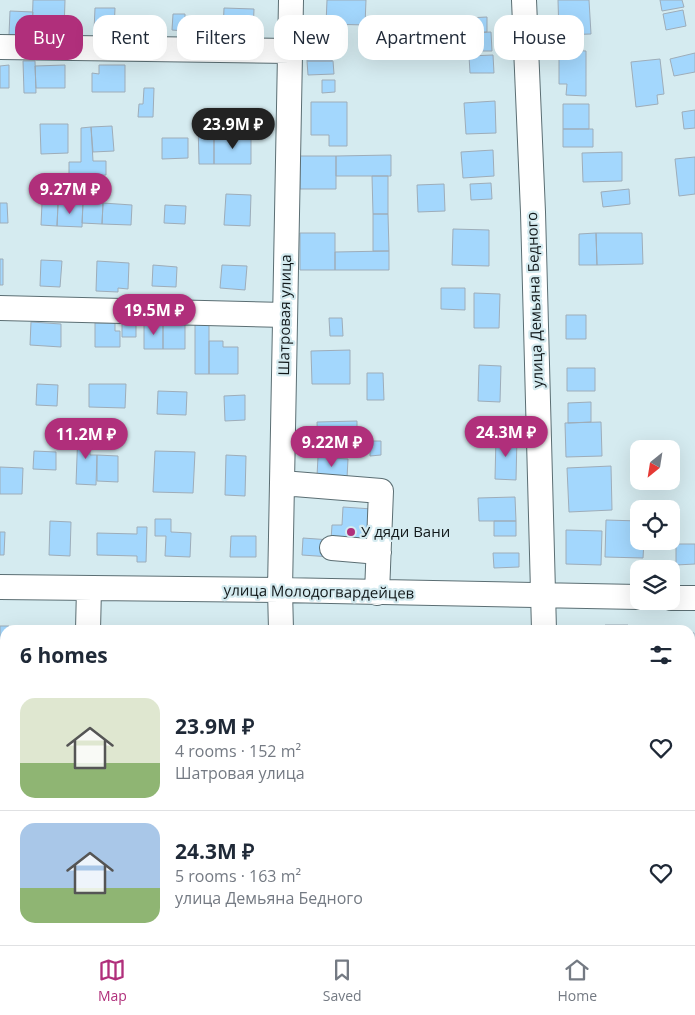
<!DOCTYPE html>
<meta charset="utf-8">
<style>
:root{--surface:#fff;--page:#f2f2f3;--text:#1f2937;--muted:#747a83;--line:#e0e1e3;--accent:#b02f7b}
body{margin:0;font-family:"Open Sans",sans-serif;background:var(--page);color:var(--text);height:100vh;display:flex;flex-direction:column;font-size:19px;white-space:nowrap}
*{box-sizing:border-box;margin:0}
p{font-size:16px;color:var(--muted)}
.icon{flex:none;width:28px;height:28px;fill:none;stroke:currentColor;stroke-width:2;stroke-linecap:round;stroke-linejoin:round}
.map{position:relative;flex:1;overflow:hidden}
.sheet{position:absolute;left:0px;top:625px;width:695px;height:320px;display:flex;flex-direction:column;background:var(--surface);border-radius:15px 15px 0 0;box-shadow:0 5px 20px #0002}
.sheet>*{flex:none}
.guide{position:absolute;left:15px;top:15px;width:665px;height:45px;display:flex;gap:10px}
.needle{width:32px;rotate:210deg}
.tools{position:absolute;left:630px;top:440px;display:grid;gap:10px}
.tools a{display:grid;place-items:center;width:50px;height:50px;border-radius:10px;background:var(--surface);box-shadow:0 5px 20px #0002;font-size:25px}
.price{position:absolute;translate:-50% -42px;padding:0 11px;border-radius:18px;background:var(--accent);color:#fff;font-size:16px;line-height:32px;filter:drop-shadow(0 1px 2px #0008)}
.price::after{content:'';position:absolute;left:50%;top:30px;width:15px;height:11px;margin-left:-8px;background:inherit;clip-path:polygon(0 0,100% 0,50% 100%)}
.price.active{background:#222;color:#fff}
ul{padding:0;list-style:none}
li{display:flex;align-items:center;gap:15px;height:125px;padding:0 20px}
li+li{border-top:1px solid var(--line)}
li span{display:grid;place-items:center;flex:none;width:140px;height:100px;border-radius:15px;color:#555}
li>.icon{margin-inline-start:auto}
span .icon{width:60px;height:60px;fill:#fffc;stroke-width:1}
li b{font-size:21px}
h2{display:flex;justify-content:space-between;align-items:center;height:60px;padding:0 20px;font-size:21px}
.tag{padding:0 18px;border-radius:15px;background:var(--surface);box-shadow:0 5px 20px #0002;font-size:18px;line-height:45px}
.tag.active{background:var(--accent);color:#fff}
.menu{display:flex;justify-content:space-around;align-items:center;height:70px;border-top:1px solid var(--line);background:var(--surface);font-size:14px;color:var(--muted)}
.menu a{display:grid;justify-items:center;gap:2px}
.menu .active{color:var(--accent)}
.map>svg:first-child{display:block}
.building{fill:#a3d7fd;stroke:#9eadb9}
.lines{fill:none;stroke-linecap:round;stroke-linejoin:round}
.minor-casing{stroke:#5b6e73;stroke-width:26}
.minor{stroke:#fff;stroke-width:24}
.poi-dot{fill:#b02f7b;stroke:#d5ebf0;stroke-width:2}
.labels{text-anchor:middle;stroke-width:4.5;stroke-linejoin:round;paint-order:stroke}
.street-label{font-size:15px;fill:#11181a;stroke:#d5ebf0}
.poi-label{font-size:15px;fill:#11181a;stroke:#d5ebf0;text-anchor:start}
</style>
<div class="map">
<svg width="695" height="945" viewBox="0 0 695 945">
<rect width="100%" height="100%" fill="#d5ebf0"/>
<!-- building -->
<path class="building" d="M33 0H65L64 32 32 31Z
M327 0H366L365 25 326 24Z
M558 0H589L591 34 559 35Z
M660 0H682L684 7 662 11Z
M95 8H115L114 31H94Z
M224 8 254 9 253 32 223 31Z
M683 10 686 26 666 30 663 14Z
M10 11 33 12 32 36 9 35Z
M173 14H185V31L172 30Z
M487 17V32L468 33 467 18Z
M129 18 142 19V35H129Z
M491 32 492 51H469L468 33Z
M307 38H332V61H307Z
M559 50 586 51V96L566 95 567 84H559Z
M695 53V72L674 76 670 59Z
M493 55 494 73H470L469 56Z
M660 59 664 94 657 95 658 104 636 107 631 62Z
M23 61H35L36 93H24Z
M307 61H333L334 74 308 75Z
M9 65V88H0V66Z
M65 65V88H36L35 66Z
M99 65H125V92H92V73L99 74Z
M322 80H335V92L322 93Z
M144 88H154L153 117H138L139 104H143Z
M495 101 496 133 466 134 464 103Z
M311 102H347V146H329V135H311Z
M563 104H589V129H563Z
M695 110V128L684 129 682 112Z
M214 121V164H199L198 122Z
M40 124H68V153L41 154Z
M112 126 114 151 93 152 91 127Z
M91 127 93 161H106V175L69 176V162H81V128Z
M563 129H593V147H563Z
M214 135H251V164H214Z
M162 138H188V158L162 159Z
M493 150 494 176 463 178 461 152Z
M622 152V181L583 182 582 153Z
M391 155V176H336V156Z
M300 156H336V189H300Z
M695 157V194L679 196 675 159Z
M372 176H388V214H373Z
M491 183 492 199 471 200 470 184Z
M444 184 445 211 418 212 417 185Z
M629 189 630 204 603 207 601 192Z
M226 194 251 195 250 226 224 225Z
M71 202H83L82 227 57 226 58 204H71Z
M83 202 103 203 102 224 82 223Z
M0 203H7L8 223H0Z
M42 203 58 204 57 226 41 225Z
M103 203 132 205 131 225 102 224Z
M165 205 186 206 185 224 164 223Z
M373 214H388L389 251H373Z
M453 229 489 230V266L452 265Z
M300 233H335V270H300Z
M596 233H642L643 264 597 265Z
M596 233 597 265H579V234Z
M389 251V270H335V252Z
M0 259H3V285H0Z
M41 260 62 261 60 287 40 286Z
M97 261 129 263 128 289 118 288V292L96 291Z
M153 265 177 267 176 287 152 286Z
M222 265 247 266 245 290 220 288Z
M441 288H465V310L441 309Z
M474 293 500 294 499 328H474Z
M566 315H586V339H566Z
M329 318H342L343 336H330Z
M31 322 61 324V347L30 345Z
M95 323H115V331H120V347H95Z
M122 323H136V337H122Z
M195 323H209V374H195Z
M144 324H163V349H144Z
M163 324H185V349H163Z
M209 341H223V347H238V374H209Z
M350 350V384H312L311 351Z
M479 365 501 366 500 402 478 401Z
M567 368H595V391H567Z
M367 373H383L384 400H367Z
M37 384 58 385 57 406 36 405Z
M89 384H126L125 408 89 407Z
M158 391 187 392 186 415 157 414Z
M245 395V420L225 421 224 396Z
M591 402V422L568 423V403Z
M357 421V453L318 454 317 422Z
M601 422 602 456 566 457 565 423Z
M487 424 517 425V437L487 436Z
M78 430H90V455H97L96 485 76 484Z
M496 437H517L516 480 495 479Z
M370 441H381V455L370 456Z
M34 451 56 452V470L33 469Z
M155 451 195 452 193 493 153 492Z
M97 455 118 456V482L97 481Z
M226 455 246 456 245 496 225 495Z
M318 457 348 459 347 478 317 476Z
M611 466 612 510 569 512 567 468Z
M0 467 23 468 22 494H0Z
M515 497 516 521H479L478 498Z
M343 507 372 509 370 544 331 557 302 555 303 538 331 540 332 525H342Z
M155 519H171V532L191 533 190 557 165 556 166 536H155Z
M606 520 639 521V541H644L643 558 605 557Z
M50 521 71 522 70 556 49 555Z
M494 521H516V536H494Z
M137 527H147L146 562H137V556L97 555V533L137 534Z
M566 530 602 531 601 565 566 564Z
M0 532H5L4 555H0Z
M231 536H256V557H230Z
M676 544H695V564L676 565Z
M493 553H519V567L494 568Z
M605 625H628V630H605Z
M0 626H9V630H5V649H0Z
M585 626V630H562V627Z
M690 632 694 633 693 652 690 651Z
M690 735H695V767H690Z
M695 776V808L690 809V777Z
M695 822V857L690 858V823Z
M0 827H5V851L0 852Z
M0 881H5V908H0Z
M11 940H24V945H11Z
M132 940H164V945H132Z
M224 940H260V945H224Z
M312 940H346V945H312Z
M390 940H414L415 945H390Z"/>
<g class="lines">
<!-- minor casing -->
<g class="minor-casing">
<path id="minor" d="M524 0 533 212 544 630
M0 47 290 51
M0 308 285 315
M282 483 381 491 377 593
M332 548 379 552
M0 587 280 590 639 597
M671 598H695
M88 630 89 588
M281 630 280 590 291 0
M0 866H5
M109 940V945
M292 940V945
M559 940V945"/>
</g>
<!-- minor -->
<use href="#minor" class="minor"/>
</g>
<!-- markers -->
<circle class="poi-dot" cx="351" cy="532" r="5"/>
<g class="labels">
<!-- street labels -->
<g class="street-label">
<text transform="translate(535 300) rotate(-92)" y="5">улица Демьяна Бедного</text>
<text transform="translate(285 315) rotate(-89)" y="5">Шатровая улица</text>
<text transform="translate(319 592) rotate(1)" y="5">улица Молодогвардейцев</text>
</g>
<!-- poi labels -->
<g class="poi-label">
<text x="361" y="537">У дяди Вани</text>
</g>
</g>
</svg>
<div class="tools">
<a><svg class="needle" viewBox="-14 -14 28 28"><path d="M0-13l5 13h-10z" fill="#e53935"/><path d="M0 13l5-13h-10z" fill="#747a83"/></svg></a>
<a><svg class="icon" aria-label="locate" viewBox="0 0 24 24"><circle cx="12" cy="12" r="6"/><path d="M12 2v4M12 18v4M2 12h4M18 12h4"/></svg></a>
<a><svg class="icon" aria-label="layers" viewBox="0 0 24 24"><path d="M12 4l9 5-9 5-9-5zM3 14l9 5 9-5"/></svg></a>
</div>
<b class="price active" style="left:233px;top:150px">23.9M ₽</b>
<b class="price" style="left:70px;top:215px">9.27M ₽</b>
<b class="price" style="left:154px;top:336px">19.5M ₽</b>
<b class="price" style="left:506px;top:458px">24.3M ₽</b>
<b class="price" style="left:86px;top:460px">11.2M ₽</b>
<b class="price" style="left:332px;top:468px">9.22M ₽</b>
<div class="guide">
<a class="tag active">Buy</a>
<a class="tag">Rent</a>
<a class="tag">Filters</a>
<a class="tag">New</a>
<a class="tag">Apartment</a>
<a class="tag">House</a>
</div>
<section class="sheet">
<h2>6 homes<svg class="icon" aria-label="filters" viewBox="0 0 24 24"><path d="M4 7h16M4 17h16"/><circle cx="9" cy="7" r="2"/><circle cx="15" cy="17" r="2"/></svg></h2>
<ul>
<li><span style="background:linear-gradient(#dfe7d0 65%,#8fb573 0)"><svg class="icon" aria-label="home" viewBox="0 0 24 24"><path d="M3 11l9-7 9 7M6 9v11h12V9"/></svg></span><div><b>23.9M ₽</b><p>4 rooms · 152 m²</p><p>Шатровая улица</p></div><svg class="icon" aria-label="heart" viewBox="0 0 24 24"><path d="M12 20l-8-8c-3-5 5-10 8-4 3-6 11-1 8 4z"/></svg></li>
<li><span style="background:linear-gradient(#a9c7e8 65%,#8fb573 0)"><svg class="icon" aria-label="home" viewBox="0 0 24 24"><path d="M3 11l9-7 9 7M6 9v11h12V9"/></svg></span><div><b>24.3M ₽</b><p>5 rooms · 163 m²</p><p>улица Демьяна Бедного</p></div><svg class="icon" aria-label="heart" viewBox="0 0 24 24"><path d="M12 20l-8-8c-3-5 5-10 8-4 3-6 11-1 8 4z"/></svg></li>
</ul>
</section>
</div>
<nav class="menu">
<a class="active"><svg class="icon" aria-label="map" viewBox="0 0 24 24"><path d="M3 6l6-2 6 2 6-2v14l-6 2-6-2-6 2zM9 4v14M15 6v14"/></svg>Map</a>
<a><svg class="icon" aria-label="saved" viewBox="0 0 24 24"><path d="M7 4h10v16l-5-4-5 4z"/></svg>Saved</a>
<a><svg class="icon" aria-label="home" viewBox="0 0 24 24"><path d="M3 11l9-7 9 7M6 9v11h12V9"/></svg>Home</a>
</nav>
